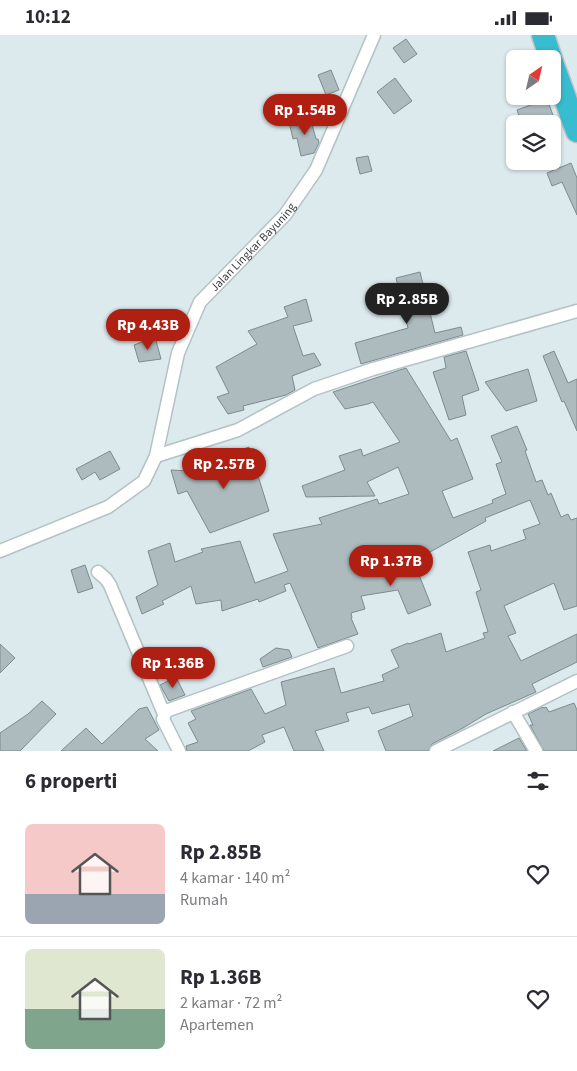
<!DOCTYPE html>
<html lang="id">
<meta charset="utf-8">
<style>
:root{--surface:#fff;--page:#f2f2f3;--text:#2b2b33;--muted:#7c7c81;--line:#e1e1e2;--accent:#af2012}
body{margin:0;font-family:"Source Sans 3",sans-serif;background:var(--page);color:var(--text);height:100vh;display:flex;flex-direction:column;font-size:19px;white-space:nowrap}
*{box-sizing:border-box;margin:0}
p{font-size:16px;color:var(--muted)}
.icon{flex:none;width:28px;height:28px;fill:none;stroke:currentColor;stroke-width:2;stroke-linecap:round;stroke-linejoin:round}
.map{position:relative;height:716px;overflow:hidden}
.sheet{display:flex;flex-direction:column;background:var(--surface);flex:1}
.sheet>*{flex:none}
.needle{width:32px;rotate:34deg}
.fabs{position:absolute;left:506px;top:15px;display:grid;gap:10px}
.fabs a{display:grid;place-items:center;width:55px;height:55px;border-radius:8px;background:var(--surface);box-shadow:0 1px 4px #0004;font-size:25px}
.price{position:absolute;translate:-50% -42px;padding:0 11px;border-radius:18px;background:var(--accent);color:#fff;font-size:16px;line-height:32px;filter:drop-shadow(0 1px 2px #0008)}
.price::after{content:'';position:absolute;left:50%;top:30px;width:15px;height:11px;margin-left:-8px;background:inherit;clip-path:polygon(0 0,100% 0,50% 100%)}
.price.active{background:#222;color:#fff}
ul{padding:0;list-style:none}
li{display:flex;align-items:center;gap:15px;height:125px;padding:0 25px}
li+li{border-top:1px solid var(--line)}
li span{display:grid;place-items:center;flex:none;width:140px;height:100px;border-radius:8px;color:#555}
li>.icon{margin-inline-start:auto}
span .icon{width:60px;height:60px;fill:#fffc;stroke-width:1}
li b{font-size:21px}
h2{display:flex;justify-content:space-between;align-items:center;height:60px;padding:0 25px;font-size:21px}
.status{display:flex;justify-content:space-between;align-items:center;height:35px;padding:0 25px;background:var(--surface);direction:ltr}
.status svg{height:14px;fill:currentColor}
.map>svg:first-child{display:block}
.building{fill:#adbbbe;stroke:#7e8b8e}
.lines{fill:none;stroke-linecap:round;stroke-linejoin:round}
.street-casing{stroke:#b3c2c4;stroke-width:15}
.highway-casing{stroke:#c3c5c5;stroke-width:25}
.street{stroke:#fff;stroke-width:12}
.highway{stroke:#38bcd0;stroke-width:22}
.labels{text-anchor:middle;stroke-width:4;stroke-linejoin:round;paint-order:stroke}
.street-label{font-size:12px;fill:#373d3e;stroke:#fff}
</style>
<div class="status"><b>10:12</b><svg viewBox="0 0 49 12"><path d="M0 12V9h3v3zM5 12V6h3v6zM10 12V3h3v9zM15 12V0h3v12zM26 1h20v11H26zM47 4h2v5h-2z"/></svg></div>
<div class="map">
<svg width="577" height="716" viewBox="0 0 577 716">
<rect width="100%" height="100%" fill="#dceaed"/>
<!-- building -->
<path class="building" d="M406 4 417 19 404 28 393 13Z
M331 35 339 55 326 60 318 40Z
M395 43 412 66 394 79 377 57Z
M547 64 554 83 539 89H522L517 75Z
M310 82 316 104H318L319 108 314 118 301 121 297 103 293 104 289 87Z
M368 121 372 136 360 139 356 123Z
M571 128 577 143V180L562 147 552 151 547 138Z
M420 237 435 298 461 292 463 300 361 329 355 308 408 293 396 243Z
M306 264 312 286 293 291 303 321 314 318 321 330 292 341 295 355 286 360 243 371 244 375 228 379 217 362 229 358 216 332 257 309 248 296 288 282 284 272Z
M155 302 161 324 139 327 134 310Z
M466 316 479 355 462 361 466 380 449 385 433 337 446 333 444 322Z
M554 316 568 348 577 344V396L564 366 562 367 543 321Z
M406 333 451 406 457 403 473 444 442 456 453 483 493 468 492 465 506 459 496 429 502 427 491 401 517 391 527 415 525 416 536 447 542 445 548 460 551 458 561 482 568 479 571 485 577 483V571L564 575 554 548 504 571 516 598 508 601 521 626 577 599V627L532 649 536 657 486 679 463 693 432 709 428 716H386L378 696 413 681 409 669 372 679 369 672 346 678 349 686 315 696 324 716H294L284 692 262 700 265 707 248 716H187L186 711 198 707 188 688 196 684 191 676 251 654 265 679 286 670 281 647 334 633 341 658 384 646 382 640 399 632 391 615 408 608 409 609 441 598 446 617 485 603 483 598 488 597 476 557 481 555 468 517 490 510 491 516 526 504 523 495 540 489 530 465 485 483 486 486 412 527 417 535 431 570 408 579 398 555 361 561 365 574 351 578 352 583H351L358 599 318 613 290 548 284 550 286 556 259 567 258 564 222 576 221 565 196 569 191 551 162 566 164 569 142 579 136 562 158 550 148 516 170 508 175 527 203 517 201 514 240 506 255 548 288 536 273 499 322 489 319 483 377 464 379 469 409 459 398 432 367 447 375 461 306 462 302 451 345 435 339 421 361 414 363 421 400 407 373 367 368 369 345 374 333 357Z
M528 334 537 366 506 376 485 347Z
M249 412 269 476 210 498 187 456 178 459 171 435 190 436 188 428 201 429Z
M110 416 120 434 100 445 95 437 82 445 76 434Z
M85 530 93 553 78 558 71 535Z
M0 609 15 623 0 638Z
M276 613 289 615 292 622 263 632 260 624Z
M176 642 185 660 169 666 160 650Z
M42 666 56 679 20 716H0V698L28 679Z
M574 668 577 675V716H544L530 690H533L528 679 543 672 544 673 546 672 549 677Z
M147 672 159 695 145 704 158 716H61L86 693 102 709 139 674Z
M519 703 527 716H493Z"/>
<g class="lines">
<!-- street casing -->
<g class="street-casing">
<g id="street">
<path d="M156 421 238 395 314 354 373 334 577 276"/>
<path id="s1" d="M0 516 108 472 144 446 156 421 178 318 200 267 285 180 316 135 374 0"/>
<path d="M98 537 106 544 110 550 164 679"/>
<path d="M513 677 536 716"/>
<path d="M179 716 163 684 166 676 347 611"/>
<path d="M436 716 577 646"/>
</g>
</g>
<!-- highway casing -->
<g class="highway-casing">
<path id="highway" d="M543 0 551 24
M552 27 577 96"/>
</g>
<!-- street -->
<use href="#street" class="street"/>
<!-- highway -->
<use href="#highway" class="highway"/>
</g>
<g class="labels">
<!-- street labels -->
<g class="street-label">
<text dy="4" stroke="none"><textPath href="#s1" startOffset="426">Jalan Lingkar Bayuning</textPath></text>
</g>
</g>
</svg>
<div class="fabs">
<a><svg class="needle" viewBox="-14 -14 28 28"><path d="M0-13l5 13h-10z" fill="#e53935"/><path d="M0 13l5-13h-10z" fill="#7c7c81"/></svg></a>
<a><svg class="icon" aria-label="layers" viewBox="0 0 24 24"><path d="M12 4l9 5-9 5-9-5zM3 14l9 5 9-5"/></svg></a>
</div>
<b class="price" style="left:305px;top:101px">Rp 1.54B</b>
<b class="price active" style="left:407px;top:290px">Rp 2.85B</b>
<b class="price" style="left:148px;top:316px">Rp 4.43B</b>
<b class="price" style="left:224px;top:455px">Rp 2.57B</b>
<b class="price" style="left:391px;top:552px">Rp 1.37B</b>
<b class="price" style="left:173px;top:654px">Rp 1.36B</b>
</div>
<section class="sheet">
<h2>6 properti<svg class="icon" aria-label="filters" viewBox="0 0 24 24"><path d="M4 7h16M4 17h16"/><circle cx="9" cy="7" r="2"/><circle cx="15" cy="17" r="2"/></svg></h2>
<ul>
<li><span style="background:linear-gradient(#f6c9c9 70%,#9aa5b1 0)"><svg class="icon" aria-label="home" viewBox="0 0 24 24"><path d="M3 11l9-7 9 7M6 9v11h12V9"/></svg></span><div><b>Rp 2.85B</b><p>4 kamar · 140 m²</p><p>Rumah</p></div><svg class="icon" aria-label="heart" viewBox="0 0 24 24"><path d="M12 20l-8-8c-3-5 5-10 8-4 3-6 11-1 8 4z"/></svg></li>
<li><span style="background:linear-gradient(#dfe7d0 60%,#7fa58c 0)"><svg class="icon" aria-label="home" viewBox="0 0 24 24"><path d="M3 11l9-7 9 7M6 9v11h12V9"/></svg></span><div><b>Rp 1.36B</b><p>2 kamar · 72 m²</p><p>Apartemen</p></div><svg class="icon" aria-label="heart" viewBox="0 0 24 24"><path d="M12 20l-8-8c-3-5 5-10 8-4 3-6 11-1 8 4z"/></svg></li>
</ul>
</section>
